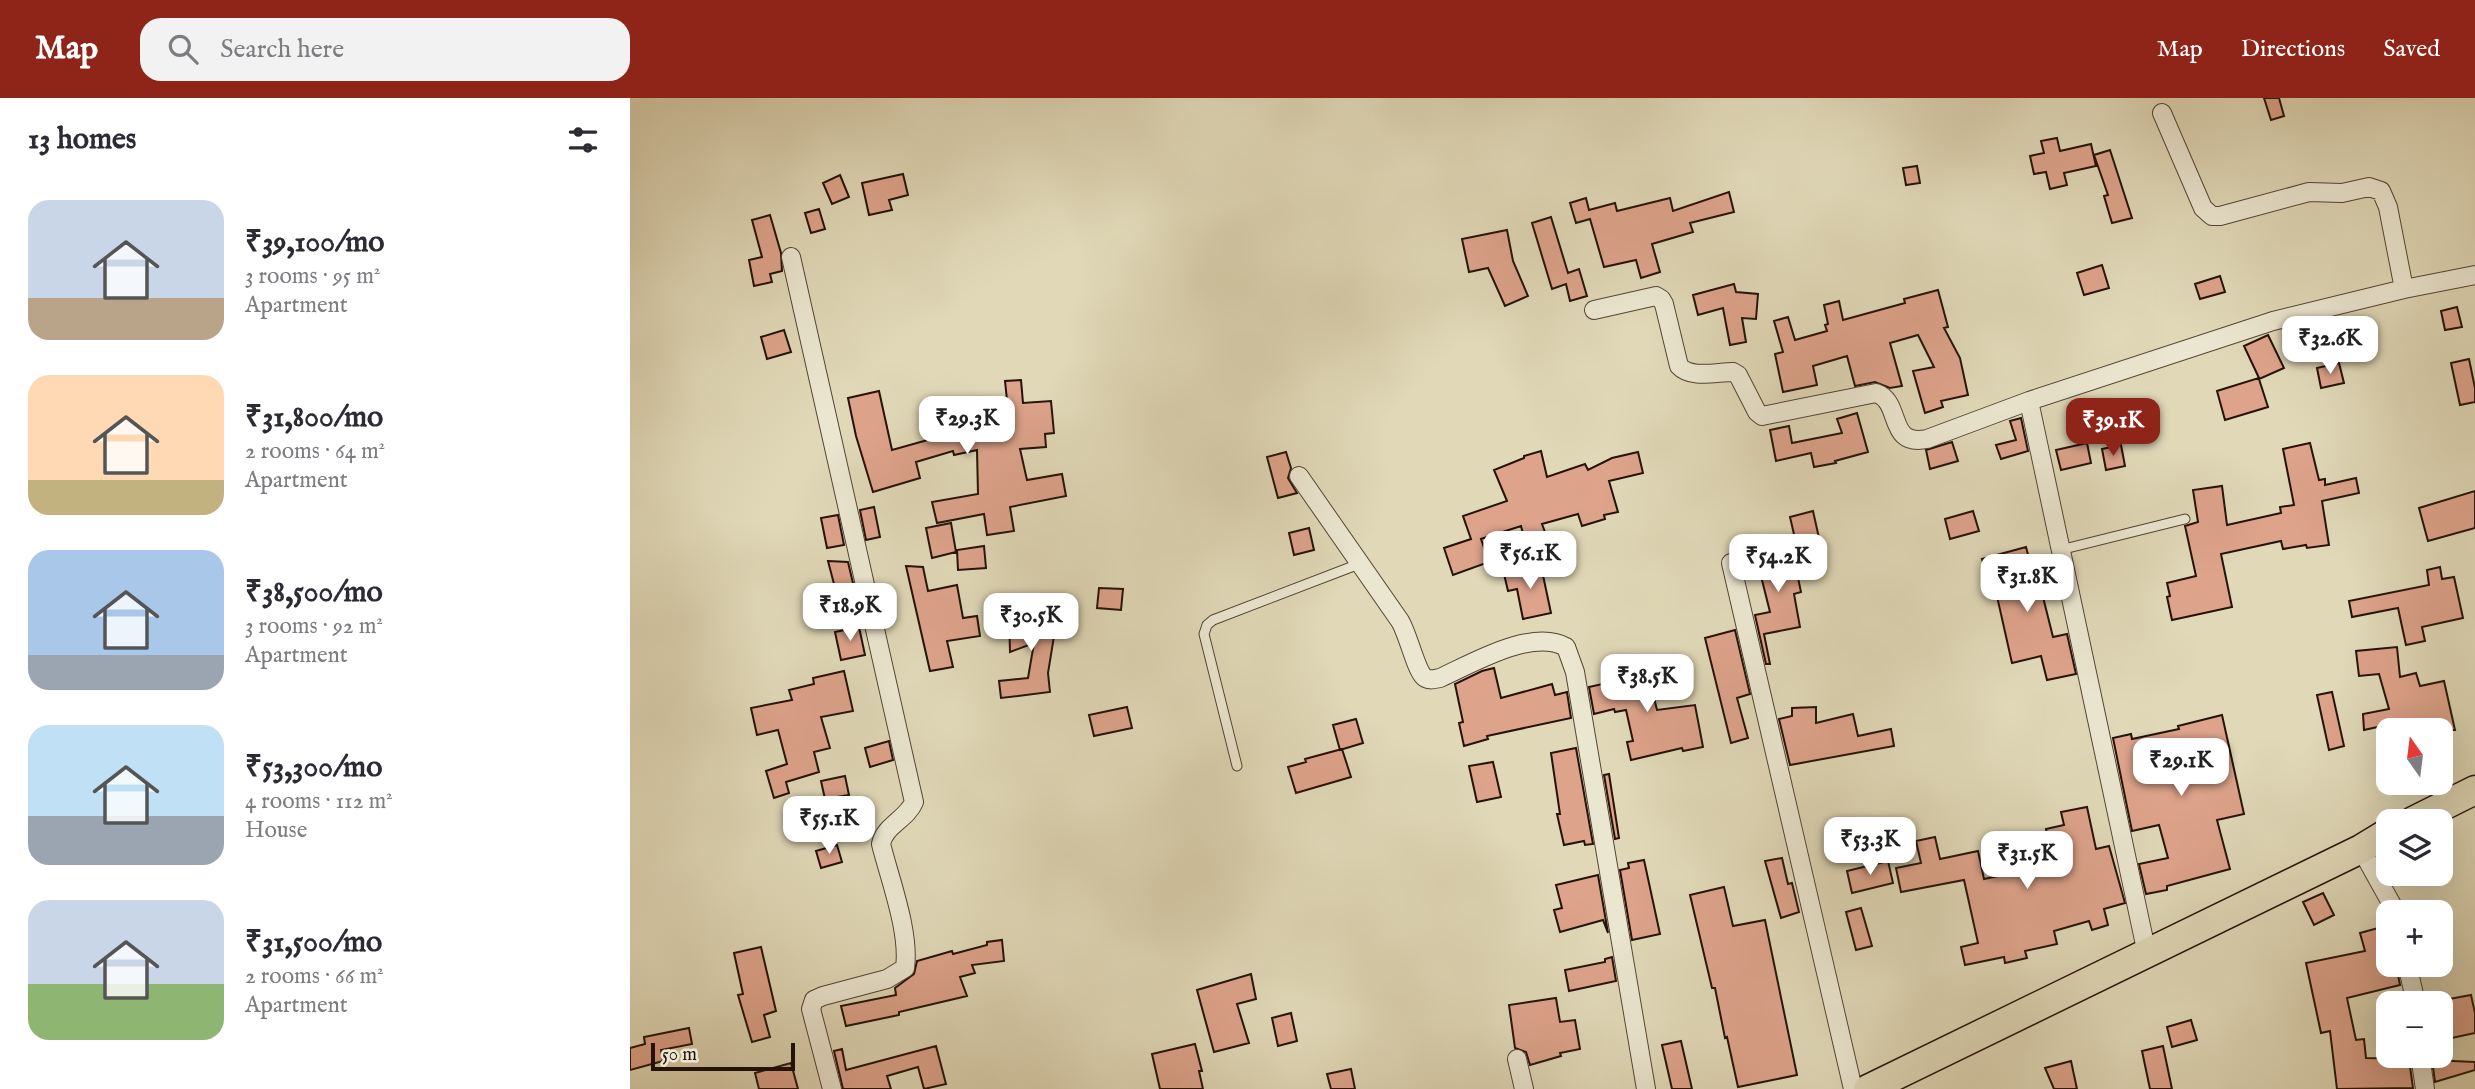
<!DOCTYPE html>
<meta charset="utf-8">
<style>
:root{--surface:#fff;--page:#f2f2f3;--text:#2b2b33;--muted:#7c7c81;--accent:#8f2418}
body{margin:0;font-family:"IM FELL English",serif;background:var(--page);color:var(--text);height:100vh;display:flex;flex-direction:column;font-size:26px;white-space:nowrap}
*{box-sizing:border-box;margin:0}
p{font-size:23px;color:var(--muted)}
.icon{flex:none;width:38px;height:38px;fill:none;stroke:currentColor;stroke-width:2;stroke-linecap:round;stroke-linejoin:round}
.map{position:relative;flex:1;overflow:hidden}
.details{display:flex;flex-direction:column;background:var(--surface);width:630px}
.details>*{flex:none}
.needle{width:46px;rotate:346deg}
.controls{position:absolute;left:1746px;top:620px;display:grid;gap:14px}
.controls a{display:grid;place-items:center;width:77px;height:77px;border-radius:14px;background:var(--surface);box-shadow:0 7px 28px #0002;font-size:35px}
.scale{position:absolute;left:21px;bottom:18px;width:144px;box-sizing:border-box;padding-left:7px;border:4px solid #251208;border-top:0;font-size:19px;line-height:24px;white-space:nowrap;color:#251208;-webkit-text-stroke:5px #ebe6d0;paint-order:stroke}
.price{position:absolute;translate:-50% -60px;padding:0 16px;border-radius:14px;background:#fff;color:#222;font-size:23px;line-height:46px;filter:drop-shadow(0 2px 4px #0008)}
.price::after{content:'';position:absolute;left:50%;top:42px;width:21px;height:16px;margin-left:-10px;background:inherit;clip-path:polygon(0 0,100% 0,50% 100%)}
.price.on{background:var(--accent);color:#fff}
ul{padding:0;list-style:none}
li{display:flex;align-items:center;gap:21px;height:175px;padding:0 28px}
li span{display:grid;place-items:center;flex:none;width:196px;height:140px;border-radius:21px;color:#555}
li>.icon{margin-inline-start:auto}
span .icon{width:84px;height:84px;fill:#fffc;stroke-width:1}
li b{font-size:30px}
h2{display:flex;justify-content:space-between;align-items:center;height:84px;padding:0 28px;font-size:30px}
header{display:flex;align-items:center;gap:42px;box-sizing:border-box;height:98px;padding:0 35px;background:var(--accent);color:#fff}
header strong{font-size:33px}
nav{display:flex;gap:38px;margin-inline-start:auto;font-size:24px}
.search{width:490px;height:63px;background:var(--page);display:flex;align-items:center;gap:18px;box-sizing:border-box;padding:0 24px;border-radius:21px;color:var(--muted);font-size:26px}
main{display:flex;flex:1;min-height:0}
.map>svg:first-child{display:block}
.building{fill:#dda38b;stroke:#251208;stroke-width:2}
.lines{fill:none;stroke-linecap:round;stroke-linejoin:round}
.lane-casing{stroke:#544434;stroke-width:11}
.street-casing{stroke:#544434;stroke-width:20}
.primary-casing{stroke:#251208;stroke-width:31}
.lane{stroke:#ebe6d0;stroke-width:9}
.street{stroke:#ebe6d0;stroke-width:18}
.primary{stroke:#e0d8b7;stroke-width:28}
</style>
<header>
<strong>Map</strong>
<div class="search"><svg class="icon" aria-label="search" viewBox="0 0 24 24"><circle cx="10" cy="10" r="6"/><path d="M15 15l6 6"/></svg>Search here</div>
<nav><a>Map</a><a>Directions</a><a>Saved</a></nav>
</header>
<main>
<section class="details">
<h2>13 homes<svg class="icon" aria-label="filters" viewBox="0 0 24 24"><path d="M4 7h16M4 17h16"/><circle cx="9" cy="7" r="2"/><circle cx="15" cy="17" r="2"/></svg></h2>
<ul>
<li><span style="background:linear-gradient(#c9d6e8 70%,#b9a48a 0)"><svg class="icon" aria-label="home" viewBox="0 0 24 24"><path d="M3 11l9-7 9 7M6 9v11h12V9"/></svg></span><div><b>₹39,100/mo</b><p>3 rooms · 95 m²</p><p>Apartment</p></div></li>
<li><span style="background:linear-gradient(#ffd9b3 75%,#c2b280 0)"><svg class="icon" aria-label="home" viewBox="0 0 24 24"><path d="M3 11l9-7 9 7M6 9v11h12V9"/></svg></span><div><b>₹31,800/mo</b><p>2 rooms · 64 m²</p><p>Apartment</p></div></li>
<li><span style="background:linear-gradient(#a9c7e8 75%,#9aa5b1 0)"><svg class="icon" aria-label="home" viewBox="0 0 24 24"><path d="M3 11l9-7 9 7M6 9v11h12V9"/></svg></span><div><b>₹38,500/mo</b><p>3 rooms · 92 m²</p><p>Apartment</p></div></li>
<li><span style="background:linear-gradient(#bfe0f5 65%,#9aa5b1 0)"><svg class="icon" aria-label="home" viewBox="0 0 24 24"><path d="M3 11l9-7 9 7M6 9v11h12V9"/></svg></span><div><b>₹53,300/mo</b><p>4 rooms · 112 m²</p><p>House</p></div></li>
<li><span style="background:linear-gradient(#c9d6e8 60%,#8fb573 0)"><svg class="icon" aria-label="home" viewBox="0 0 24 24"><path d="M3 11l9-7 9 7M6 9v11h12V9"/></svg></span><div><b>₹31,500/mo</b><p>2 rooms · 66 m²</p><p>Apartment</p></div></li>
</ul>
</section>
<div class="map">
<svg width="1845" height="991" viewBox="0 0 1845 991">
<rect width="100%" height="100%" fill="#e0d8b7"/>
<filter id="stains"><feTurbulence type="fractalNoise" baseFrequency=".00286" numOctaves="4"/><feColorMatrix values="0 0 0 0 .2 0 0 0 0 .09 0 0 0 0 .02 0 0 0 .5 -.17"/></filter>
<radialGradient id="worn" r=".72"><stop offset=".6" stop-color="#630" stop-opacity="0"/><stop offset="1" stop-color="#630" stop-opacity=".3"/></radialGradient>
<!-- building -->
<path class="building" d="M1634 0H1649L1654 18 1641 22Z
M1427 40 1430 53 1461 46 1466 68 1434 75 1437 87 1420 91 1416 74 1404 76 1400 58 1414 55 1411 43Z
M1480 52 1502 120 1482 125 1474 98 1478 97 1464 57Z
M1287 68 1290 85 1276 87 1273 70Z
M273 76 278 97 259 102 262 112 239 117 232 85Z
M210 77 219 99 202 106 193 85Z
M1099 94 1104 114 1060 125 1063 134 1022 146 1030 174 1011 180 1006 162 974 169 960 121 946 125 940 105 956 100 959 112 985 105 987 113 1040 100 1043 113Z
M189 111 195 131 181 135 175 115Z
M140 117 151 155 152 173 140 176 142 184 124 188 119 162 132 159 122 122Z
M921 119 938 175 949 171 957 198 940 203 936 186 922 191 902 125Z
M877 132 883 163 898 198 875 208 858 170 839 174 832 141Z
M1472 167 1479 190 1454 197 1447 175Z
M1590 178 1595 194 1570 201 1565 186Z
M1104 186 1106 194 1128 196 1126 221 1112 220 1116 244 1100 247 1093 210 1068 217 1063 197Z
M1308 192 1318 229 1314 230 1330 260 1338 297 1311 303 1313 309 1295 315 1283 273 1304 269 1288 237 1260 245 1272 288 1260 290 1245 284 1225 288 1217 258 1183 268 1187 287 1153 294 1145 256 1153 254 1144 223 1158 219 1165 242 1197 233 1195 227 1198 226 1194 207 1209 203 1213 222 1275 205 1274 201Z
M1827 209 1832 229 1815 232 1811 213Z
M154 232 161 254 137 261 131 239Z
M1638 237 1654 270 1629 281 1638 309 1595 322 1587 293 1629 280 1614 248Z
M1839 261 1845 290V304L1830 307 1821 265Z
M1709 265 1714 285 1691 290 1687 270Z
M391 282 393 305 421 303 424 335 415 336 416 349 390 351 397 382 432 376 436 398 380 409 384 433 357 437 354 416 307 425 302 404 348 396 347 352 324 357 323 353 286 364 290 380 243 394 226 338 218 300 249 293 262 352 319 336 318 328 337 324 335 312 377 302 375 283Z
M1227 315 1238 354 1205 363 1206 365 1184 369 1181 355 1146 363 1140 332 1159 328 1162 345 1212 335 1207 321Z
M1391 320 1398 353 1371 361 1366 347 1386 342 1380 323Z
M1322 344 1328 363 1300 371 1296 352Z
M1457 345 1461 365 1431 372 1426 352Z
M1680 345 1689 382 1695 381V387L1726 380 1729 395 1692 403 1699 447 1677 450 1676 447 1653 451 1651 443 1591 456 1602 509 1542 522 1537 499 1540 498 1537 485 1566 478 1555 428 1568 424 1563 392 1592 388 1597 427 1651 415 1650 409 1664 407 1653 351Z
M1491 347 1495 368 1476 372 1472 351Z
M911 353 917 379 955 366 958 372 982 360 1008 354 1013 375 979 383 988 414 974 417 975 421 952 428 948 416 912 426 915 434 894 440 891 428 851 441 859 464 823 477 814 450 841 441 833 418 877 403 864 372 894 360V358Z
M656 354 661 370 658 380 667 395 648 400 637 359Z
M1845 393V430L1798 443 1789 410Z
M244 409 250 439 236 442 230 412Z
M1183 413 1189 440 1166 445 1160 419Z
M1343 413 1349 433 1320 441 1315 421Z
M208 417 214 447 197 450 191 420Z
M321 425 326 454 302 460 296 430Z
M679 430 684 452 664 457 659 435Z
M354 448 356 470 328 472 327 452Z
M1396 449 1403 476 1407 475 1423 539 1437 536 1446 576 1417 582 1411 558 1382 565 1364 485 1359 487 1352 461Z
M1162 451 1171 494 1164 496 1170 529 1134 536 1140 566H1136L1125 517 1140 514 1126 458Z
M198 463 218 464 226 498 205 503 201 487 204 486Z
M276 468 293 469 298 493 327 487 333 520 347 518 350 538 317 543 323 569 300 573Z
M911 468 921 515 893 521 887 491 878 493 874 476Z
M1810 469 1812 481 1824 479 1833 520 1792 529 1795 543 1776 547 1768 510 1722 519 1719 503 1799 487 1797 472Z
M469 490 493 491 491 512 467 510Z
M425 515 426 526 418 575 420 594 371 600 369 583 398 580 404 545 380 554 379 516H400V518Z
M229 529 235 557 211 562 205 534Z
M1105 532 1120 596 1107 600 1118 640 1101 645 1075 540Z
M1767 549 1770 579 1786 575 1790 588 1814 583 1825 632H1768L1766 625 1734 632 1733 616 1759 611 1749 576 1729 578 1726 553Z
M1015 564 1027 612 1065 607 1073 649 1053 653 1052 650 1001 662 997 644 1003 643 996 612 985 614 984 611 964 616 959 589 986 583 983 571Z
M864 570 871 600 922 586 925 597 937 594 941 620 857 638 858 641 834 648 829 625 833 624 825 586 852 573Z
M214 573 223 613 191 619 200 650 184 654 189 674 156 684 159 695 144 700 136 673 157 666 148 632 127 637 121 610 162 602 159 592 184 586 183 580Z
M1702 594 1714 648 1699 652 1687 597Z
M497 609 502 630 464 638 459 617Z
M1186 609V625L1223 616 1228 638 1261 631 1264 648 1160 667 1149 621 1162 618V610Z
M1592 617 1614 716 1587 722 1600 771 1537 788V792L1516 796 1509 766 1538 760 1529 727 1502 733 1483 640 1501 636 1502 641 1549 631 1548 628Z
M726 621 733 645 710 652 703 627Z
M259 643 263 662 240 669 235 650Z
M946 650 963 746 955 747 954 743 934 747 927 716H930L921 655Z
M712 651 721 679 666 695 658 669 676 664 675 661Z
M863 664 871 699 847 704 839 668Z
M979 676 989 740 985 741 974 677Z
M215 678 219 697 195 701 191 683Z
M1457 709 1466 751 1479 748 1495 805 1474 811 1478 827 1462 832 1459 823 1424 833 1427 846 1395 853 1397 860 1375 865 1374 859 1335 867 1331 849 1348 845 1334 782 1271 794 1266 770 1291 765 1286 743 1305 739 1310 761 1348 753 1354 781 1424 766 1416 731 1434 727 1431 714Z
M207 747 212 764 191 770 186 753Z
M1152 760 1158 786 1162 785 1169 814 1151 820 1135 763Z
M1014 762 1030 836 1002 842 990 772 999 770 998 765Z
M1258 763 1263 785 1222 795 1217 773Z
M968 777 978 835 973 822 930 834 924 812 932 810 926 787Z
M1094 789 1103 828 1135 822 1167 977 1108 989 1097 939 1095 940 1085 890H1082L1060 797Z
M1693 795 1704 817 1684 827 1673 804Z
M1231 810 1242 848 1226 852 1216 814Z
M1759 827V866H1766L1770 887 1717 900 1726 942 1734 941 1736 960 1779 961 1783 990 1707 991 1700 933 1691 935 1676 865 1735 853 1730 835Z
M372 842 374 863 342 867 345 875 330 879 337 898 269 914V917L216 928 211 908 266 897 265 890 284 876 287 863 322 853 323 856 357 847V844Z
M131 849 146 913 134 917 140 939 122 944 108 897 113 896 104 855Z
M982 859 986 883 939 893 935 872 975 864V861Z
M621 876 626 901 607 906 619 945 584 954 567 892Z
M1841 897 1845 915V935L1817 941 1811 912 1821 910 1819 901Z
M926 900 930 924 945 922 950 951 930 955 931 958 900 967 896 954 885 950 879 907Z
M661 915 667 943 648 948 642 920Z
M1561 922 1567 942 1542 949 1537 929Z
M59 930 62 946 31 952 33 963 0 972V950L15 946 14 939Z
M1051 943 1062 991H1042L1032 947Z
M565 946 572 973H569L573 991H530L522 956Z
M306 948 316 986 294 991 288 969 257 978 261 991H213L204 953 212 951 216 972Z
M1533 948 1542 991H1520L1512 953Z
M1802 962 1845 964V972L1805 984Z
M1441 963 1447 991H1424L1415 970Z
M161 965 168 991H129L125 975Z
M721 971 725 991H701L697 976Z"/>
<g class="lines">
<!-- lane casing -->
<g class="lane-casing">
<path id="lane" d="M1430 452 1555 421
M607 668 574 536 577 527 583 522 729 466"/>
</g>
<!-- street casing -->
<g class="street-casing">
<path id="street" d="M1532 15 1573 110 1582 118H1590L1679 94 1712 95 1739 89 1751 93 1758 109 1774 191
M161 159 284 704C277 721 254 728 251 746 260 782 280 834 275 870L257 881 193 898 184 902 181 911 202 991
M964 212 1026 198 1031 201 1034 206 1049 268C1061 281 1086 274 1103 274L1108 277 1127 314 1132 318 1246 295C1273 304 1256 349 1297 341L1399 303 1643 223 1774 191 1845 177
M1399 303 1517 856
M669 378 770 523C778 536 786 572 794 579 799 583 804 581 810 580 843 565 902 530 936 549L945 574 1016 991
M1101 465 1223 991
M1731 751 1766 814
M1777 866 1786 905
M1790 957 1795 991
M887 961 894 991"/>
</g>
<!-- primary casing -->
<g class="primary-casing">
<path id="primary" d="M1783 723 1845 692
M1238 991 1731 751 1759 734"/>
</g>
<!-- lane -->
<use href="#lane" class="lane"/>
<!-- street -->
<use href="#street" class="street"/>
<!-- primary -->
<use href="#primary" class="primary"/>
</g>
<rect width="100%" height="100%" filter="url(#stains)"/>
<rect width="100%" height="100%" fill="url(#worn)"/>
</svg>
<div class="controls">
<a><svg class="needle" viewBox="-14 -14 28 28"><path d="M0-13l5 13h-10z" fill="#e53935"/><path d="M0 13l5-13h-10z" fill="#7c7c81"/></svg></a>
<a><svg class="icon" aria-label="layers" viewBox="0 0 24 24"><path d="M12 4l9 5-9 5-9-5zM3 14l9 5 9-5"/></svg></a>
<a>+</a>
<a>−</a>
</div>
<div class="scale">50 m</div>
<b class="price" style="left:1700px;top:278px">₹32.6K</b>
<b class="price" style="left:337px;top:358px">₹29.3K</b>
<b class="price on" style="left:1483px;top:360px">₹39.1K</b>
<b class="price" style="left:900px;top:493px">₹56.1K</b>
<b class="price" style="left:1148px;top:496px">₹54.2K</b>
<b class="price" style="left:1397px;top:516px">₹31.8K</b>
<b class="price" style="left:220px;top:545px">₹18.9K</b>
<b class="price" style="left:401px;top:555px">₹30.5K</b>
<b class="price" style="left:1017px;top:616px">₹38.5K</b>
<b class="price" style="left:1551px;top:700px">₹29.1K</b>
<b class="price" style="left:199px;top:758px">₹55.1K</b>
<b class="price" style="left:1240px;top:779px">₹53.3K</b>
<b class="price" style="left:1397px;top:793px">₹31.5K</b>
</div>
</main>
